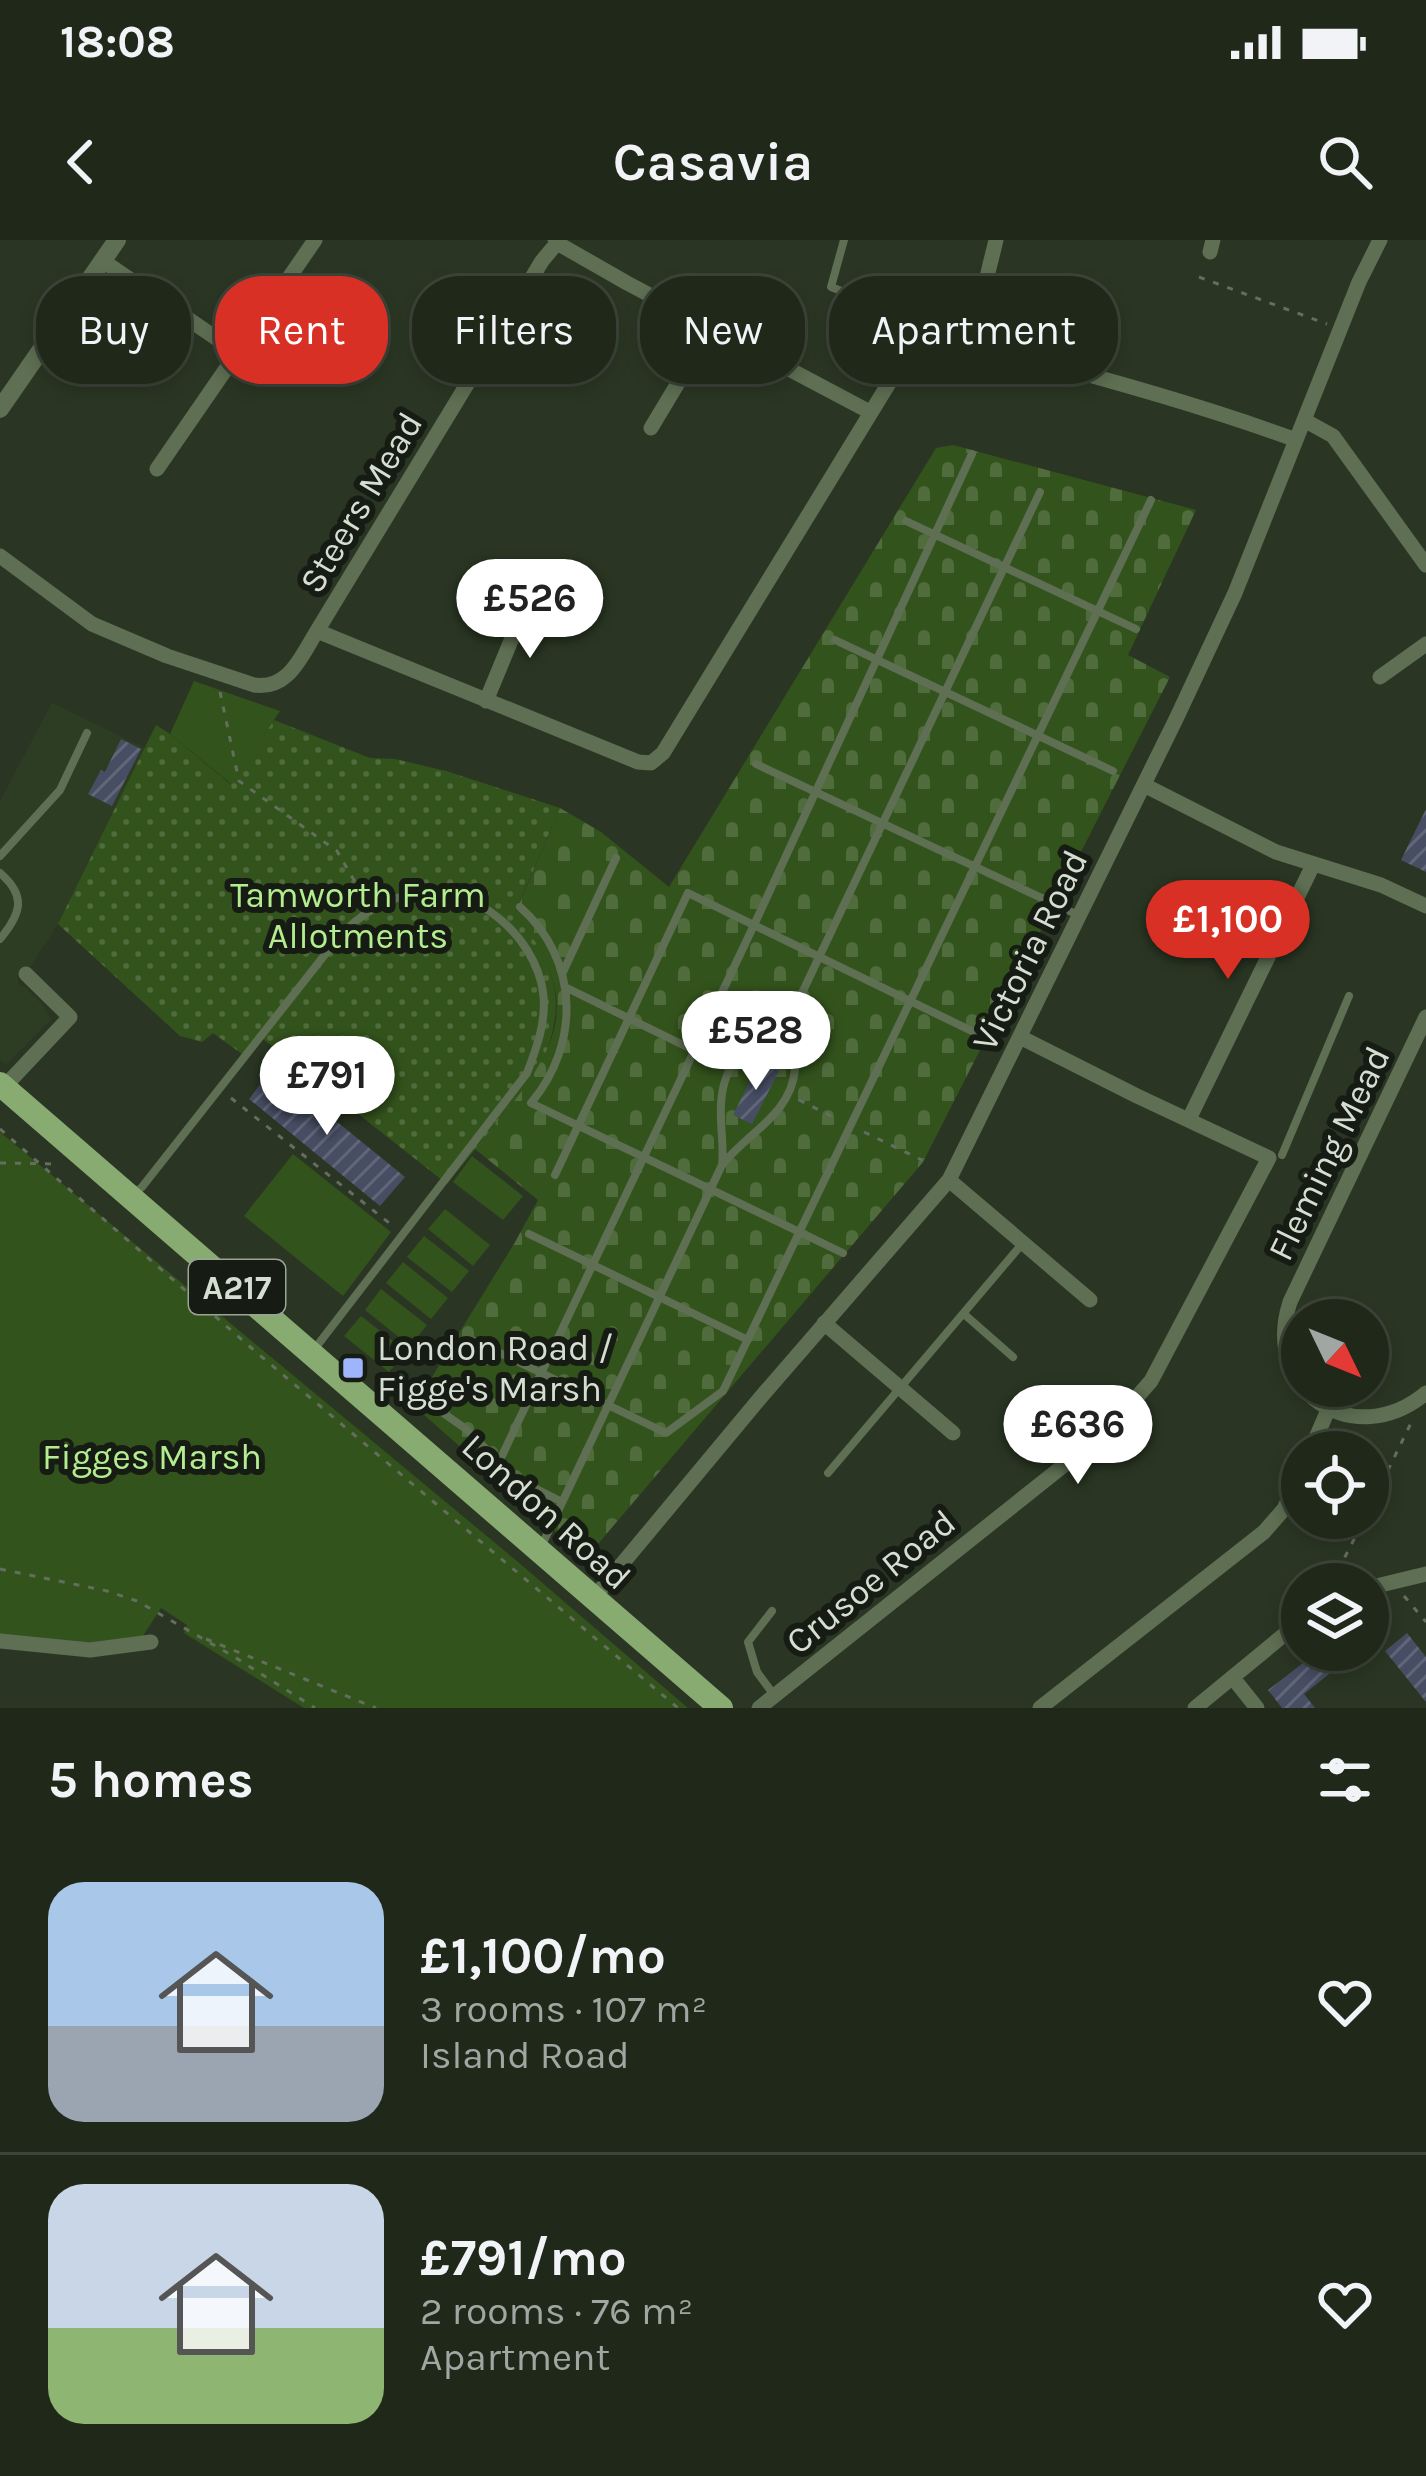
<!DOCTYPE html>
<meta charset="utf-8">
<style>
:root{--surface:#20281a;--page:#2d3427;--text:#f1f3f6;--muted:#a2a6a2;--line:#3d4439;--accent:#d93025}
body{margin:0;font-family:Karla,sans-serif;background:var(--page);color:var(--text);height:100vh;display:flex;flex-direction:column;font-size:45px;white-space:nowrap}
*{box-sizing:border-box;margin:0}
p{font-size:39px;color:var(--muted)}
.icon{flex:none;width:66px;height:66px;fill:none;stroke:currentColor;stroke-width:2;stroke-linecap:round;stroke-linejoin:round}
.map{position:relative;height:1468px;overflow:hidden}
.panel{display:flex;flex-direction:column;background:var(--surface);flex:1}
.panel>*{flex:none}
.banner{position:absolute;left:36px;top:36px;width:1356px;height:108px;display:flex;gap:24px}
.needle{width:78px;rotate:133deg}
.fabs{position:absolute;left:1281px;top:1059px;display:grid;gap:24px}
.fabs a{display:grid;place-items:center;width:108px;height:108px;border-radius:50%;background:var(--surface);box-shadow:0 6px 18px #0003,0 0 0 3px var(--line);font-size:60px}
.price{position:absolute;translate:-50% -102px;padding:0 27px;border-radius:42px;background:#fff;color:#222;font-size:39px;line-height:78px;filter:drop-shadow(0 3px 6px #0008)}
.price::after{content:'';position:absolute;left:50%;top:72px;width:36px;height:27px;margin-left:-18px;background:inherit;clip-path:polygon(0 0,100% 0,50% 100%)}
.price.active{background:var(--accent);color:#fff}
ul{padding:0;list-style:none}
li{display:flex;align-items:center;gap:36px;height:300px;padding:0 48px}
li+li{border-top:3px solid var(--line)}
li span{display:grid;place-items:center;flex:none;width:336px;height:240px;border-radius:36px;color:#555}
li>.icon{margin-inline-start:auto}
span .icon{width:144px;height:144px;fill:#fffc;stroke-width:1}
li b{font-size:51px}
h2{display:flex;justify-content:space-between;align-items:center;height:144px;padding:0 48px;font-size:51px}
.pill{padding:0 42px;border-radius:48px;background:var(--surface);box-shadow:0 6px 18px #0003,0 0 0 3px var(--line);font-size:42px;line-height:108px}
.pill.active{background:var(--accent);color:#fff}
.status{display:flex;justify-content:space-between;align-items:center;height:84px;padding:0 60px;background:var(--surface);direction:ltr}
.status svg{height:33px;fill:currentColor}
header{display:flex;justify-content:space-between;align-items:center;height:156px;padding:0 48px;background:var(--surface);font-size:54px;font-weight:600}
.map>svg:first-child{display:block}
.built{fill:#2d3d23}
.grass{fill:url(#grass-dots)}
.cemetery{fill:url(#cemetery-stones)}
.park{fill:#33531c}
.building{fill:url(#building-hatch)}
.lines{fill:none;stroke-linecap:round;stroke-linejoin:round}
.path{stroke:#646e5e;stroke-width:3;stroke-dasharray:6 9;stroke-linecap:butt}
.service{stroke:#5e6f53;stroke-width:8}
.minor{stroke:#5e6f53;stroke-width:15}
.tertiary{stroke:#5e6f53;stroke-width:18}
.primary{stroke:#88ab72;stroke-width:24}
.poi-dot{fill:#9eb4fd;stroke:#161c13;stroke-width:4.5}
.labels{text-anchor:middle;stroke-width:12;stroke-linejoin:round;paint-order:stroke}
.shield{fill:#161c13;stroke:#9ca499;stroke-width:3}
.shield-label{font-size:33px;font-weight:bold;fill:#d6ded2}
.street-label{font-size:36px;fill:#d6ded2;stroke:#161c13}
.park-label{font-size:36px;fill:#b4ed8f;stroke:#161c13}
.poi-label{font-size:36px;fill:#d6ded2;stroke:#161c13;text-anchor:start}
</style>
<div class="status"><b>18:08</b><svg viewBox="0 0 49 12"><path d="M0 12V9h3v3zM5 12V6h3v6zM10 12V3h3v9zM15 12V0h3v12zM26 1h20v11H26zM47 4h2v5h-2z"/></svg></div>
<header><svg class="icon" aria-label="back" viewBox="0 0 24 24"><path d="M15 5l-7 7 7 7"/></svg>Casavia<svg class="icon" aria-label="search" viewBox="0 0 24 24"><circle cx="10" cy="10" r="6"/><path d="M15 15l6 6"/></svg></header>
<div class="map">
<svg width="1426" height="1468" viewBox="0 0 1426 1468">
<defs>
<pattern id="grass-dots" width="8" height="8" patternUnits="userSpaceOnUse" patternTransform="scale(3)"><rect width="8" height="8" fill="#33531c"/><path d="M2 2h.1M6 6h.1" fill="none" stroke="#506b3c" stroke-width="1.8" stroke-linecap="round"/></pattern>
<pattern id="cemetery-stones" width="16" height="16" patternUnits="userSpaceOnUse" patternTransform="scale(3)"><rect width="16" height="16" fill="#33531c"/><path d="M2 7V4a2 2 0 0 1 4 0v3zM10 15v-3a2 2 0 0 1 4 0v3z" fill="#506b3c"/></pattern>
<pattern id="building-hatch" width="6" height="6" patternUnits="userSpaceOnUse" patternTransform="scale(3)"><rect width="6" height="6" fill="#474e64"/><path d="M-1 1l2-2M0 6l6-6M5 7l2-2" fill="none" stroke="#616779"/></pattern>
</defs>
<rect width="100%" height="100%" fill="#2a3623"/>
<!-- built -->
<path class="built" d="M52 463 145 508 58 684 29 729 24 728 18 735V743L21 747 23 745 42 764 51 779 6 825 0 820V561Z"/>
<!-- grass -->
<path class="grass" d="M274 480 370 518 395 519 446 531 560 568 515 673C560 728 568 767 538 832L447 944 258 795 242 814 213 793 202 802 180 796 58 684 156 485 170 494 230 544Z"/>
<!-- cemetery -->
<path class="cemetery" d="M953 205 1196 270 1128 415 1170 437 923 922 586 1318 414 1166 514 1004 538 960 475 909C543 826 598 774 515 674L560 568 601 592 669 647 936 208Z"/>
<!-- park -->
<path class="park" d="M194 441 280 471 231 544 170 494Z
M0 892 518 1322 688 1468H304L184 1393 187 1385 161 1368 141 1399 82 1404 0 1395Z
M293 914 391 992 343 1056 244 976Z
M472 916 523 956 503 980 453 942Z
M445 969 490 1005 473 1026 428 989Z
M424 996 469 1031 452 1052 407 1017Z
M403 1022 448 1058 431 1079 386 1043Z
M381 1049 427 1085 410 1106 365 1070Z
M361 1076 406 1111 389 1132 344 1096Z"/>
<!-- building -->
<path class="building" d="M121 499 141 509 112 566 88 554 101 530 105 532Z
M1426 569V632L1401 620Z
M760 821 779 831 752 884 733 875Z
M272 829 405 937 380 966 249 859Z
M1407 1393 1426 1417V1462L1385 1411Z
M1320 1410H1359L1304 1454 1315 1468H1282L1268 1450Z"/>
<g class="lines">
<!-- path -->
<path class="path" d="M1199 37 1327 84
M220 452 239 541 337 611 365 659
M231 858 393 986
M799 860 839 880
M0 889 256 1112 678 1468
M864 892 922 920
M0 923 58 924
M1368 1271 1412 1181
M0 1329 107 1351 137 1361 233 1416 315 1468
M1331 1344 1365 1278
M1404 1356 1426 1382
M206 1399 376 1468"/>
<!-- service -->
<path class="service" d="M844 0 831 47 877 65
M906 281 1136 389
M835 400 1113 531
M756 524 1080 676
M0 616 60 550 87 493
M0 633C27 656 21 674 0 699
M520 667C579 719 581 804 531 863L843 1013
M563 732 616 618
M567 748 730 828
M1282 915 1349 756
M722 925C724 909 721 894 721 877 718 818 751 804 792 773
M555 935 688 653 982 796
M136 952 142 947 338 698C360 674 385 658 417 653 475 644 535 696 543 752 547 780 537 807 527 833L313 1111
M529 994 748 1100
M964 1074 1013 1117
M475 1101 666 1193 723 1151 1151 260
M426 1161 466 1189 515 1238 562 1262
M499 1222 754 685 972 214
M828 1233 1022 1004
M541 1307 722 925C748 892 791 875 795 829 797 809 789 791 793 772L1040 252
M772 1371 748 1402 757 1432 774 1455
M1368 1399 1374 1407"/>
<!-- minor -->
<path class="minor" d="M557 3 627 43 870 172
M1210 12 1213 0
M103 21 238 113
M971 102 996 0
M1304 180 1333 196 1426 325
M651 188 711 88
M157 229 315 0
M0 316 92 384 167 416 254 445C289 450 301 416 317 391L542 21 557 3 555 0
M317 391 638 522 651 523 663 513 897 130C908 115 922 102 941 99 967 96 997 110 1022 117 1114 141 1207 167 1296 200
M1380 437 1426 404
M486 461 527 362
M1144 545 1276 612 1381 645 1426 666
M1426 777 1290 1062C1261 1151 1354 1213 1426 1153
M4 847 70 777 26 734
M1189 879 1313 625
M949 940 1090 1060
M824 1083 953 1193
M1310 1212 1328 1170
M1368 1348 1426 1334
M592 1360 761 1157 949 940 1177 477 1235 353 1359 42 1380 0
M0 1401 90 1410 151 1402
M1233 1438 1257 1468
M759 1468 1107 1191 1151 1141 1269 918 1137 856 1020 797
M1040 1468 1264 1292 1284 1269 1302 1229
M1195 1468 1302 1380"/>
<!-- tertiary -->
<path class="tertiary" d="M0 169 117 0"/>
<!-- primary -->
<path class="primary" d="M0 844 721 1468"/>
</g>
<!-- markers -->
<rect class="poi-dot" x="341" y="1116" width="24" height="24" rx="6"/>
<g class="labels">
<!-- shield labels -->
<rect class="shield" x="189" y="1020" width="96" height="54" rx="9"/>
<g class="shield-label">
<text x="237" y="1059">A217</text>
</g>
<!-- street labels -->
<g class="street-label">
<text transform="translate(360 262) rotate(-59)" y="13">Steers Mead</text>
<text transform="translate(1029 710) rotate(-64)" y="13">Victoria Road</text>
<text transform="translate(1328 913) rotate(-64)" y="13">Fleming Mead</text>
<text transform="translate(547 1271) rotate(42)" y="13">London Road</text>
<text transform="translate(870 1341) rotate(-39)" y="13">Crusoe Road</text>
</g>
<!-- park labels -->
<g class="park-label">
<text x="358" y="667">Tamworth Farm<tspan x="358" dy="41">Allotments</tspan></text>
<text x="152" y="1229">Figges Marsh</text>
</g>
<!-- poi labels -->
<g class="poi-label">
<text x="377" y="1120">London Road /<tspan x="377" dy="41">Figge's Marsh</tspan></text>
</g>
</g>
</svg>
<div class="fabs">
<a><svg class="needle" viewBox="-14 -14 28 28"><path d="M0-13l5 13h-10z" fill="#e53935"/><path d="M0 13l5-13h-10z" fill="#a2a6a2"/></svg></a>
<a><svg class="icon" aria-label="locate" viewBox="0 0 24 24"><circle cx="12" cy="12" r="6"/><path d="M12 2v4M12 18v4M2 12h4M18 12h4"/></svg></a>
<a><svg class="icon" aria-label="layers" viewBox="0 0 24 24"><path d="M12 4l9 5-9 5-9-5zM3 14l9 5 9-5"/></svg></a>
</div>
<b class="price" style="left:530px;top:421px">£526</b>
<b class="price active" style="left:1228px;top:742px">£1,100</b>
<b class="price" style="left:756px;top:853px">£528</b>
<b class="price" style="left:327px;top:898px">£791</b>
<b class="price" style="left:1078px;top:1247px">£636</b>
<div class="banner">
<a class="pill">Buy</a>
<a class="pill active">Rent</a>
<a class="pill">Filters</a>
<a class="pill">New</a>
<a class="pill">Apartment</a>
</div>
</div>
<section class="panel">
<h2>5 homes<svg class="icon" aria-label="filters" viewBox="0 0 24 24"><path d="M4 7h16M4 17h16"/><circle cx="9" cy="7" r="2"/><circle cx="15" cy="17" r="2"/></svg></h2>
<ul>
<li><span style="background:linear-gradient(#a9c7e8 60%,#9aa5b1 0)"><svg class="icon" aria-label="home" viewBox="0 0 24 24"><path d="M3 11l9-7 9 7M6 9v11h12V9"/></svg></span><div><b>£1,100/mo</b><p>3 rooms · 107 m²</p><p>Island Road</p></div><svg class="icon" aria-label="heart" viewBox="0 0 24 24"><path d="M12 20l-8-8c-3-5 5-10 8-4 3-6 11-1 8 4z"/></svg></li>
<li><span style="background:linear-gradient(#c9d6e8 60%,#8fb573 0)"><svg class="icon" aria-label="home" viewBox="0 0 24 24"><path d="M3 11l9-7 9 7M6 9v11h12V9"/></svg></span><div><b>£791/mo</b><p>2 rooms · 76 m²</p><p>Apartment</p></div><svg class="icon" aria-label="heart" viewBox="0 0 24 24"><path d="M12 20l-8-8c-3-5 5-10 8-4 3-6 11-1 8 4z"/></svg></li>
</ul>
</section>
